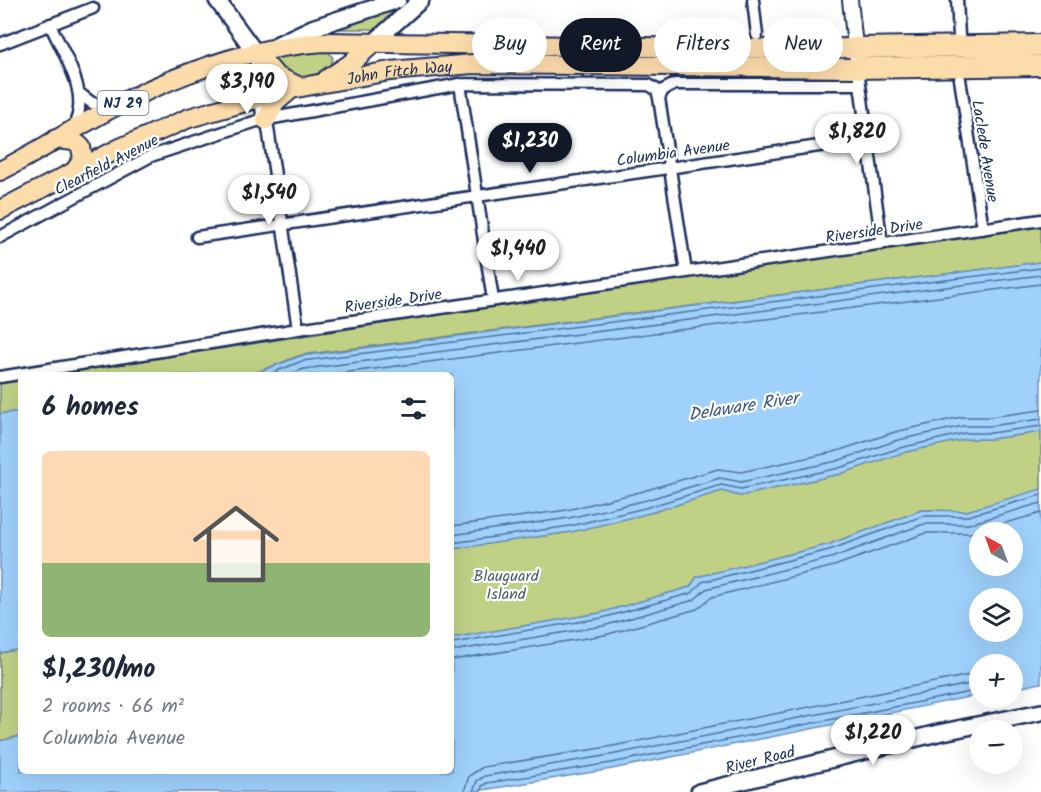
<!DOCTYPE html>
<meta charset="utf-8">
<style>
:root{--surface:#fff;--page:#f6f6f7;--text:#1f2937;--muted:#747a83;--accent:#111827}
body{margin:0;font-family:Kalam,sans-serif;background:var(--page);color:var(--text);height:100vh;display:flex;flex-direction:column;font-size:22px;white-space:nowrap}
*{box-sizing:border-box;margin:0}
p{font-size:20px;color:var(--muted)}
.icon{flex:none;width:33px;height:33px;fill:none;stroke:currentColor;stroke-width:2;stroke-linecap:round;stroke-linejoin:round}
.map{position:relative;flex:1;overflow:hidden}
.details{position:absolute;left:18px;top:372px;width:436px;height:402px;display:flex;flex-direction:column;background:var(--surface);border-radius:9px;box-shadow:0 6px 24px #0002}
.details>*{flex:none}
.guide{position:absolute;left:472px;top:18px;width:478px;height:54px;display:flex;gap:12px}
.needle{width:39px;rotate:319deg}
.fabs{position:absolute;left:969px;top:522px;display:grid;gap:12px}
.fabs a{display:grid;place-items:center;width:54px;height:54px;border-radius:50%;background:var(--surface);box-shadow:0 6px 24px #0002;font-size:30px}
.price{position:absolute;translate:-50% -51px;padding:0 14px;border-radius:21px;background:#fff;color:#222;font-size:20px;line-height:39px;filter:drop-shadow(0 2px 3px #0008)}
.price::after{content:'';position:absolute;left:50%;top:36px;width:18px;height:14px;margin-left:-9px;background:inherit;clip-path:polygon(0 0,100% 0,50% 100%)}
.price.current{background:var(--accent);color:#fff}
ul{padding:0;list-style:none}
li{display:grid;align-content:center;gap:12px;height:318px;padding:0 24px}
li span{display:grid;place-items:center;height:186px;border-radius:9px;color:#555}
li>.icon{margin-inline-start:auto}
span .icon{width:108px;height:108px;fill:#fffc;stroke-width:1}
li b{font-size:26px}
h2{display:flex;justify-content:space-between;align-items:center;height:72px;padding:0 24px;font-size:26px}
.chip{padding:0 21px;border-radius:27px;background:var(--surface);box-shadow:0 6px 24px #0002;font-size:21px;line-height:54px}
.chip.current{background:var(--accent);color:#fff}
.map>svg:first-child{display:block}
.green{fill:#c0d186;stroke:#6e8072;stroke-width:1.5}
.water{fill:#9fd1fc;stroke:#6a90bd;stroke-width:1.5;fill-rule:evenodd}
.lines{fill:none;stroke-linecap:round;stroke-linejoin:round}
.shore{stroke:#50709d;stroke-width:1.5}
.minor-casing{stroke:#1b2f5e;stroke-width:15}
.tertiary-casing{stroke:#1b2f5e;stroke-width:18}
.secondary-casing{stroke:#1b2f5e;stroke-width:20}
.trunk-casing{stroke:#1b2f5e;stroke-width:22}
.motorway-casing{stroke:#1b2f5e;stroke-width:24}
.minor{stroke:#fff;stroke-width:10}
.tertiary{stroke:#fff;stroke-width:14}
.secondary{stroke:#fff;stroke-width:15}
.trunk{stroke:#fddcac;stroke-width:18}
.motorway{stroke:#fddcac;stroke-width:20}
.labels{text-anchor:middle;stroke-width:4.5;stroke-linejoin:round;paint-order:stroke}
.shield{fill:#fff;stroke:#5f6d8e;stroke-width:1.5}
.shield-label{font-size:15px;font-weight:bold;fill:#1b2f5e}
.street-label{font-size:16px;fill:#1b2f5e;stroke:#fff}
.park-label{font-size:16px;fill:#4d606a;stroke:#fff}
.water-label{font-size:18px;font-style:italic;fill:#3c5886;stroke:#fff}
</style>
<div class="map">
<svg width="1041" height="792" viewBox="0 0 1041 792">
<rect width="100%" height="100%" fill="#fff"/>
<filter id="ink" filterUnits="userSpaceOnUse"><feTurbulence type="fractalNoise" baseFrequency=".0167" numOctaves="2"/><feDisplacementMap in="SourceGraphic" scale="12" xChannelSelector="R" yChannelSelector="G"/><feConvolveMatrix kernelMatrix="1 2 1 2 8 2 1 2 1" color-interpolation-filters="sRGB"/></filter>
<g filter="url(#ink)">
<!-- green -->
<path class="green" d="M408 2 395 9 379 29H332Z
M326 49 333 58 329 69C297 88 290 77 265 56Z
M1041 226V262L301 355 250 375H51C381 324 710 272 1041 226Z
M21 380V411L0 414V382Z
M1041 432V489L1033 492 967 511 922 510 827 545 697 577 690 587 600 613 452 638V549L571 532 646 514 722 491 740 496 840 474 901 453 966 439H991Z
M21 649V736L0 741V653Z"/>
<!-- water -->
<path class="water" d="M1041 262V432L991 439H966L902 453 840 474 740 496 722 491 646 514 571 532 452 549V375H250L301 356Z
M21 411V649L0 653V414Z
M1041 489V683L1013 689 1012 664H980L979 695 612 769 470 792H0V741L21 736V771H452V638L600 613 690 587 697 577 827 545 922 510 967 511ZM980 532H1012V566H980ZM1012 598V632H980V598Z"/>
<g class="lines">
<!-- shore -->
<path class="shore" d="M267 375 302 361 1041 268
M288 375 304 369 1041 275
M326 375 1041 284
M452 526 567 510 640 492 718 469 741 472 834 452 895 432 961 417H989L1041 410
M452 535 569 518 643 501 720 478 741 482 837 461 898 440 963 426H990L1041 419
M452 543 570 526 645 508 721 485 741 489 839 468 900 448 965 433H990L1041 426
M452 643 602 618 692 593 702 582 829 550 923 516H968L1041 495
M452 651 603 626 694 600 706 589 831 558 924 524H969L1041 503
M452 660 605 635 697 609 712 597 834 566 926 533H970L1041 513
M464 792 469 776 483 767 608 747 980 673
M473 792 477 781 485 776 610 755 980 682
M481 792 482 786 487 783 611 763 980 690"/>
<!-- minor casing -->
<g class="minor-casing">
<path id="minor" d="M753 0 757 35
M957 0 959 36
M50 24C64 56 93 96 72 129
M0 44 93 8
M255 55 262 115 266 120 268 128 298 329
M859 77 882 244
M960 79 983 229
M460 84 493 300
M80 94 92 103 113 107
M659 98 663 90 675 84H860
M0 237 151 156 257 121 460 84 649 85 657 90 659 98 686 272
M197 237 867 139
M0 377 298 329 1041 220"/>
</g>
<!-- tertiary casing -->
<g class="tertiary-casing">
<path id="tertiary" d="M850 0 856 55"/>
</g>
<!-- secondary casing -->
<g class="secondary-casing">
<path id="secondary" d="M217 0 255 52
M278 44 312 28 398 0
M372 44 421 0
M699 792 938 733 1041 712"/>
</g>
<!-- trunk casing -->
<g class="trunk-casing">
<g id="trunk">
<path d="M255 52 276 76 300 87"/>
<path d="M327 79 350 64 372 44"/>
<path d="M266 120 275 103 289 91"/>
<path d="M56 139 74 141 81 147 83 159 74 172"/>
<path d="M0 171C38 152 74 128 112 108 177 74 250 47 324 42L777 49 855 48"/>
<path id="s1" d="M0 210 120 148 189 118 291 89 390 71 473 64 858 68"/>
</g>
</g>
<!-- motorway casing -->
<g class="motorway-casing">
<path id="motorway" d="M855 48 1041 45
M858 68 1041 65"/>
</g>
<!-- minor -->
<use href="#minor" class="minor"/>
<!-- tertiary -->
<use href="#tertiary" class="tertiary"/>
<!-- secondary -->
<use href="#secondary" class="secondary"/>
<!-- trunk -->
<use href="#trunk" class="trunk"/>
<!-- motorway -->
<use href="#motorway" class="motorway"/>
</g>
</g>
<g class="labels">
<!-- shield labels -->
<rect class="shield" x="97.5" y="91" width="51" height="24" rx="4.5"/>
<g class="shield-label">
<text x="123" y="108">NJ 29</text>
</g>
<!-- street labels -->
<g class="street-label">
<text dy="6" stroke="none"><textPath href="#s1" startOffset="426">John Fitch Way</textPath></text>
<text transform="translate(986 151) rotate(81)" y="6">Laclede Avenue</text>
<text transform="translate(673 152) rotate(-8)" y="6">Columbia Avenue</text>
<text transform="translate(106 164) rotate(-27)" y="6">Clearfield Avenue</text>
<text transform="translate(874 230) rotate(-8)" y="6">Riverside Drive</text>
<text transform="translate(393 300) rotate(-8)" y="6">Riverside Drive</text>
<text transform="translate(760 759) rotate(-14)" y="6">River Road</text>
</g>
<!-- park labels -->
<g class="park-label">
<text x="506" y="581">Blauguard<tspan x="506" dy="18">Island</tspan></text>
</g>
<!-- water labels -->
<g class="water-label">
<text transform="translate(743 406) rotate(-9)" y="6">Delaware River</text>
</g>
</g>
</svg>
<div class="fabs">
<a><svg class="needle" viewBox="-14 -14 28 28"><path d="M0-13l5 13h-10z" fill="#e53935"/><path d="M0 13l5-13h-10z" fill="#747a83"/></svg></a>
<a><svg class="icon" aria-label="layers" viewBox="0 0 24 24"><path d="M12 4l9 5-9 5-9-5zM3 14l9 5 9-5"/></svg></a>
<a>+</a>
<a>−</a>
</div>
<b class="price" style="left:247px;top:115px">$3,190</b>
<b class="price" style="left:857px;top:165px">$1,820</b>
<b class="price current" style="left:530px;top:174px">$1,230</b>
<b class="price" style="left:269px;top:226px">$1,540</b>
<b class="price" style="left:518px;top:282px">$1,440</b>
<b class="price" style="left:873px;top:766px">$1,220</b>
<div class="guide">
<a class="chip">Buy</a>
<a class="chip current">Rent</a>
<a class="chip">Filters</a>
<a class="chip">New</a>
</div>
<section class="details">
<h2>6 homes<svg class="icon" aria-label="filters" viewBox="0 0 24 24"><path d="M4 7h16M4 17h16"/><circle cx="9" cy="7" r="2"/><circle cx="15" cy="17" r="2"/></svg></h2>
<ul>
<li><span style="background:linear-gradient(#ffd9b3 60%,#8fb573 0)"><svg class="icon" aria-label="home" viewBox="0 0 24 24"><path d="M3 11l9-7 9 7M6 9v11h12V9"/></svg></span><div><b>$1,230/mo</b><p>2 rooms · 66 m²</p><p>Columbia Avenue</p></div></li>
</ul>
</section>
</div>
